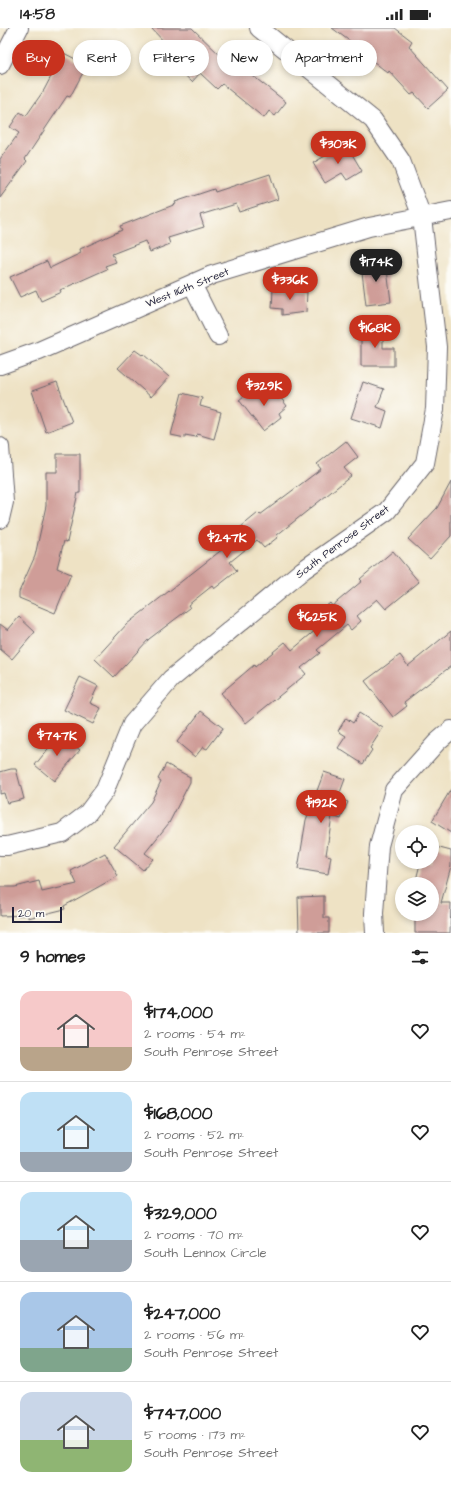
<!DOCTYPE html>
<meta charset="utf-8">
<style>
:root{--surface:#fff;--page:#f2f2f2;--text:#222;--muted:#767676;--line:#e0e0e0;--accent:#c8321e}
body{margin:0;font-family:"Architects Daughter",sans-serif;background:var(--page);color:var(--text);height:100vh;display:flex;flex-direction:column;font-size:15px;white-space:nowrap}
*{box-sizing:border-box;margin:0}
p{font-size:13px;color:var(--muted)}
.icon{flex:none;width:22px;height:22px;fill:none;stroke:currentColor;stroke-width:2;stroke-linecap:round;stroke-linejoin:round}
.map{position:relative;height:905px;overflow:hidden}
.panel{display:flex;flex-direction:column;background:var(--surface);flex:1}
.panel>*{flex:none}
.hud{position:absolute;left:12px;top:12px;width:427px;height:36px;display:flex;gap:8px}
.controls{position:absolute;left:395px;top:797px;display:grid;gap:8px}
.controls a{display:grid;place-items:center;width:44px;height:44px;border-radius:50%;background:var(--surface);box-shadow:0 2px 6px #0003;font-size:20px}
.scale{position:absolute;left:12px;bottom:10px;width:50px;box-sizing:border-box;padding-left:4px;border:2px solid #22223b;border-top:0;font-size:11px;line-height:14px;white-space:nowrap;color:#22223b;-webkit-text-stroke:3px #fdfcf7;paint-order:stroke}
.price{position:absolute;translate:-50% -34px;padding:0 9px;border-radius:14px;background:var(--accent);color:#fff;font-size:13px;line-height:26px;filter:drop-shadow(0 1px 2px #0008)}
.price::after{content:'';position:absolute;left:50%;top:24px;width:12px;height:9px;margin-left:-6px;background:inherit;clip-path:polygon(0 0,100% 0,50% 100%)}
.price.current{background:#222;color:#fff}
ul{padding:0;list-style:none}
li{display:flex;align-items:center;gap:12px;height:100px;padding:0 20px}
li+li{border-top:1px solid var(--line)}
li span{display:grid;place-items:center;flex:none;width:112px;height:80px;border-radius:12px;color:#555}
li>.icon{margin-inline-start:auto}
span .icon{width:48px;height:48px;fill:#fffc;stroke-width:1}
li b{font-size:17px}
h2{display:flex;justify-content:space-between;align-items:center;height:48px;padding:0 20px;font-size:17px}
.pill{padding:0 14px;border-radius:18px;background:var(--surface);box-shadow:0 2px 6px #0003;font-size:14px;line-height:36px}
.pill.current{background:var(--accent);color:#fff}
.status{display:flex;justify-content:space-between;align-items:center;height:28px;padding:0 20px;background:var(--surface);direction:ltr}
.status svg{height:11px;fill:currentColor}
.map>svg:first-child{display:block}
.building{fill:#cf9d98}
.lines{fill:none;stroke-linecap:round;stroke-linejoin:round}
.minor-casing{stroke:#69656b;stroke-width:20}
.minor{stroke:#fff;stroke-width:18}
.labels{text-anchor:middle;stroke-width:3;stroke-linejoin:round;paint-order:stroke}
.street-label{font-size:11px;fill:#22223b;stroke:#fdfcf7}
</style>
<div class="status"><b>14:58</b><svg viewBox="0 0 49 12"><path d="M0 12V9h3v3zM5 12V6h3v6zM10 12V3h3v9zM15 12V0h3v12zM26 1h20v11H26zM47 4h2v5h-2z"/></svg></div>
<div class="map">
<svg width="451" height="905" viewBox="0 0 451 905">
<rect width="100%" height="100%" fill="#fdfcf7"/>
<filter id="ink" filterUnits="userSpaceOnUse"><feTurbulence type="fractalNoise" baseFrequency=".025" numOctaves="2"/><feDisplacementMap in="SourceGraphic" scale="8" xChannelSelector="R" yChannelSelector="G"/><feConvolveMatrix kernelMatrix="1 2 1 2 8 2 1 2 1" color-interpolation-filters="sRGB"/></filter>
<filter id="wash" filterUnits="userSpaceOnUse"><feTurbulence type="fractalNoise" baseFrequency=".012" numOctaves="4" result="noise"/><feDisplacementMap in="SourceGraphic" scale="16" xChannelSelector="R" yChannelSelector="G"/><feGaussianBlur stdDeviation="0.9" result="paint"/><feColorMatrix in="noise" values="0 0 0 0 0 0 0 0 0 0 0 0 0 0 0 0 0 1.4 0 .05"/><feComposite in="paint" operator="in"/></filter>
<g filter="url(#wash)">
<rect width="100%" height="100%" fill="#eee2c4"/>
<g id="blocks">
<!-- building -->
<path class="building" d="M151 0H192L222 29 227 24 253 49V48L286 74 275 88 269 83 264 90 222 56 217 61 200 45 192 54 178 41 184 35Z
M332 0H395L412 13 409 18 448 62 428 80 414 65 411 67 389 43 388 45 354 18 355 17Z
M56 21 87 37 70 69 67 68 25 131 27 133 0 170V131L19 105 10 99 20 84 26 88 44 62 55 41 47 37Z
M346 116 362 143 347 152 342 145 325 155 313 135Z
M270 146 278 171 239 184 236 176 200 187 204 199 168 210 170 216 150 224 145 213 112 226 116 234 105 238 107 241 60 262 61 264 41 273 36 262 20 269 10 249 47 233 50 240 81 225 80 221 122 202 120 198 176 176 175 174 214 161 215 164Z
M386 233 391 274 366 277 361 236Z
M273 261 307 264 306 284 282 287V281L272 280Z
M361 301H383V320H394V338H361Z
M135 322 142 327 143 326 169 349 151 369 118 340Z
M57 354 72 394 46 404 32 363Z
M363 354 384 361 377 379 387 383 382 400 351 390Z
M254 360 262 370 274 361 287 378 279 385 281 389 263 403 239 372Z
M182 365 202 370 200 378 221 384 214 411 197 406 196 409 185 407V410L171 407Z
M346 413 358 429 344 440 351 448 277 507 278 509 264 520 257 512 230 534 237 543 214 561 212 558 188 577 190 580 149 611 114 649 95 631 127 596 233 513 230 508 258 485 260 487 321 441 317 436Z
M57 426H80V465H78L67 514 64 513 57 540 71 546 55 585 19 570V564L35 528 46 478V444H57Z
M451 454V508L430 531 408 511 437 480Z
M393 523 419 554 386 581 377 571 357 588 361 593 351 602 347 597 317 622 320 625 301 640 306 646 246 695 221 665 254 637 255 639 285 614 292 622 323 596 315 587 330 575 332 578 362 553 360 551Z
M19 589 35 604 12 631 0 621V596L8 602Z
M451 603V638L404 674 407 678 393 689 365 653 400 627 408 638Z
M80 649 98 658 90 675 101 680 93 696 64 682Z
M201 683 223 700 207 721 203 719 195 729 177 714Z
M359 685 383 700 370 720 372 722 363 736 338 720 346 708 338 703 346 690 353 695Z
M60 706 80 722 54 753 35 737Z
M166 736 190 749V754L169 795 145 825 153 831 143 842 114 818 151 774 161 753 158 751Z
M11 741H16L24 771 7 775 4 765 0 766V744Z
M324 744 345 751 338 770 348 774 341 791 332 788 326 827 331 828 328 846 298 841 306 792Z
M451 761V805L432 793Z
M432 818 451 823V838L441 875H451L450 905H415V886H432V856H415L420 836 424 837 425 834H432Z
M105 825 118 848 64 878 65 881 28 890V887L0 888V859H15L39 853 42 864 77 856 71 843Z
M324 868V890H329V905H299L298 869Z"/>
</g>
</g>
<g filter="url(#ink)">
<use href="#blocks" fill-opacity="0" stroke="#69656b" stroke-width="1"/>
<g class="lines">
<!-- minor casing -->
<g class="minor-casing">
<path id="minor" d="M0 37 19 0
M192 256 218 308
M0 337 39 323 212 247 369 199 451 183
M0 419 4 474 0 491
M0 818H7L62 805 87 786 105 762 132 696 171 651 303 542 387 483 425 435 435 381 437 319 422 189 401 133 373 92 259 0
M375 905 374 885 379 818 394 762 437 714 451 702"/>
</g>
<!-- minor -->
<use href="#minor" class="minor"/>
</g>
</g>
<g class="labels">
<!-- street labels -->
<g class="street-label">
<text transform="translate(187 259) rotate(-22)" y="4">West 116th Street</text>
<text transform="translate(342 513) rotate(-37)" y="4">South Penrose Street</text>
</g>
</g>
</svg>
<div class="controls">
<a><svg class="icon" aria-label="locate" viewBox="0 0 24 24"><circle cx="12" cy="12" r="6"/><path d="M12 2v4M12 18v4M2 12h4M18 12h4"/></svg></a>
<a><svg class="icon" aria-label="layers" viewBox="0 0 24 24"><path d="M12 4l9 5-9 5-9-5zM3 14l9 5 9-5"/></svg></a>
</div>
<div class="scale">20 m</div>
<b class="price" style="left:338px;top:137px">$303K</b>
<b class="price current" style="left:376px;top:255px">$174K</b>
<b class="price" style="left:290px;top:273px">$336K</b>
<b class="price" style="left:375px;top:321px">$168K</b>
<b class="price" style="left:264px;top:379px">$329K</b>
<b class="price" style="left:227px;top:531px">$247K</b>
<b class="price" style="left:317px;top:610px">$625K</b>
<b class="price" style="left:57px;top:729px">$747K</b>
<b class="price" style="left:321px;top:796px">$192K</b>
<div class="hud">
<a class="pill current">Buy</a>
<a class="pill">Rent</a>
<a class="pill">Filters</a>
<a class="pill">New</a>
<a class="pill">Apartment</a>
</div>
</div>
<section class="panel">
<h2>9 homes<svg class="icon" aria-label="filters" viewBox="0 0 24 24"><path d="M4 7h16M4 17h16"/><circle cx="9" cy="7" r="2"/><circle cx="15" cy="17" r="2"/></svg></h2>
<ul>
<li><span style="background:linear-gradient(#f6c9c9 70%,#b9a48a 0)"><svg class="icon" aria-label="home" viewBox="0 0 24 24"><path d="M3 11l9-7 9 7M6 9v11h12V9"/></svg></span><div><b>$174,000</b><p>2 rooms · 54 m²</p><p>South Penrose Street</p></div><svg class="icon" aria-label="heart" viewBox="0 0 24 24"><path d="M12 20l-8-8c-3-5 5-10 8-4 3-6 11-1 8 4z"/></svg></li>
<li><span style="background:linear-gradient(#bfe0f5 75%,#9aa5b1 0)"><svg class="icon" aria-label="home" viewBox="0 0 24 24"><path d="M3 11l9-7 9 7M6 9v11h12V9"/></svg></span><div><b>$168,000</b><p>2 rooms · 52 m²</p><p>South Penrose Street</p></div><svg class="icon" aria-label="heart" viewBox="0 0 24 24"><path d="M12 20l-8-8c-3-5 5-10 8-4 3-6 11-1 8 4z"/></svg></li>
<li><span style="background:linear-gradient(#bfe0f5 60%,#9aa5b1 0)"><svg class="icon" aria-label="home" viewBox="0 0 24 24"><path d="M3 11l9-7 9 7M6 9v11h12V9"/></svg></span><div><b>$329,000</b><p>2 rooms · 70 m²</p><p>South Lennox Circle</p></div><svg class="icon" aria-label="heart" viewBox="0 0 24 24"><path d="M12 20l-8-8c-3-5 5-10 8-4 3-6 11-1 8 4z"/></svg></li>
<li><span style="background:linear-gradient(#a9c7e8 70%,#7fa58c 0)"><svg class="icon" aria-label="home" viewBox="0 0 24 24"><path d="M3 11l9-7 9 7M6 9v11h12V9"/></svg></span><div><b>$247,000</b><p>2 rooms · 56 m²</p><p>South Penrose Street</p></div><svg class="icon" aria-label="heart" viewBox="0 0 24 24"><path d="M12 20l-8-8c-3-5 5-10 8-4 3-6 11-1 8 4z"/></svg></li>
<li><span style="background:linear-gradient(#c9d6e8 60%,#8fb573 0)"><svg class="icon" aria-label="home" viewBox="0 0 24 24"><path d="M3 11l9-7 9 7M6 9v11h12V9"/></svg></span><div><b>$747,000</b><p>5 rooms · 173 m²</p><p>South Penrose Street</p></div><svg class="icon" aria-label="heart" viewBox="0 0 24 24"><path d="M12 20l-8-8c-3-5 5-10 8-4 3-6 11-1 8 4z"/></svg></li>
</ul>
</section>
